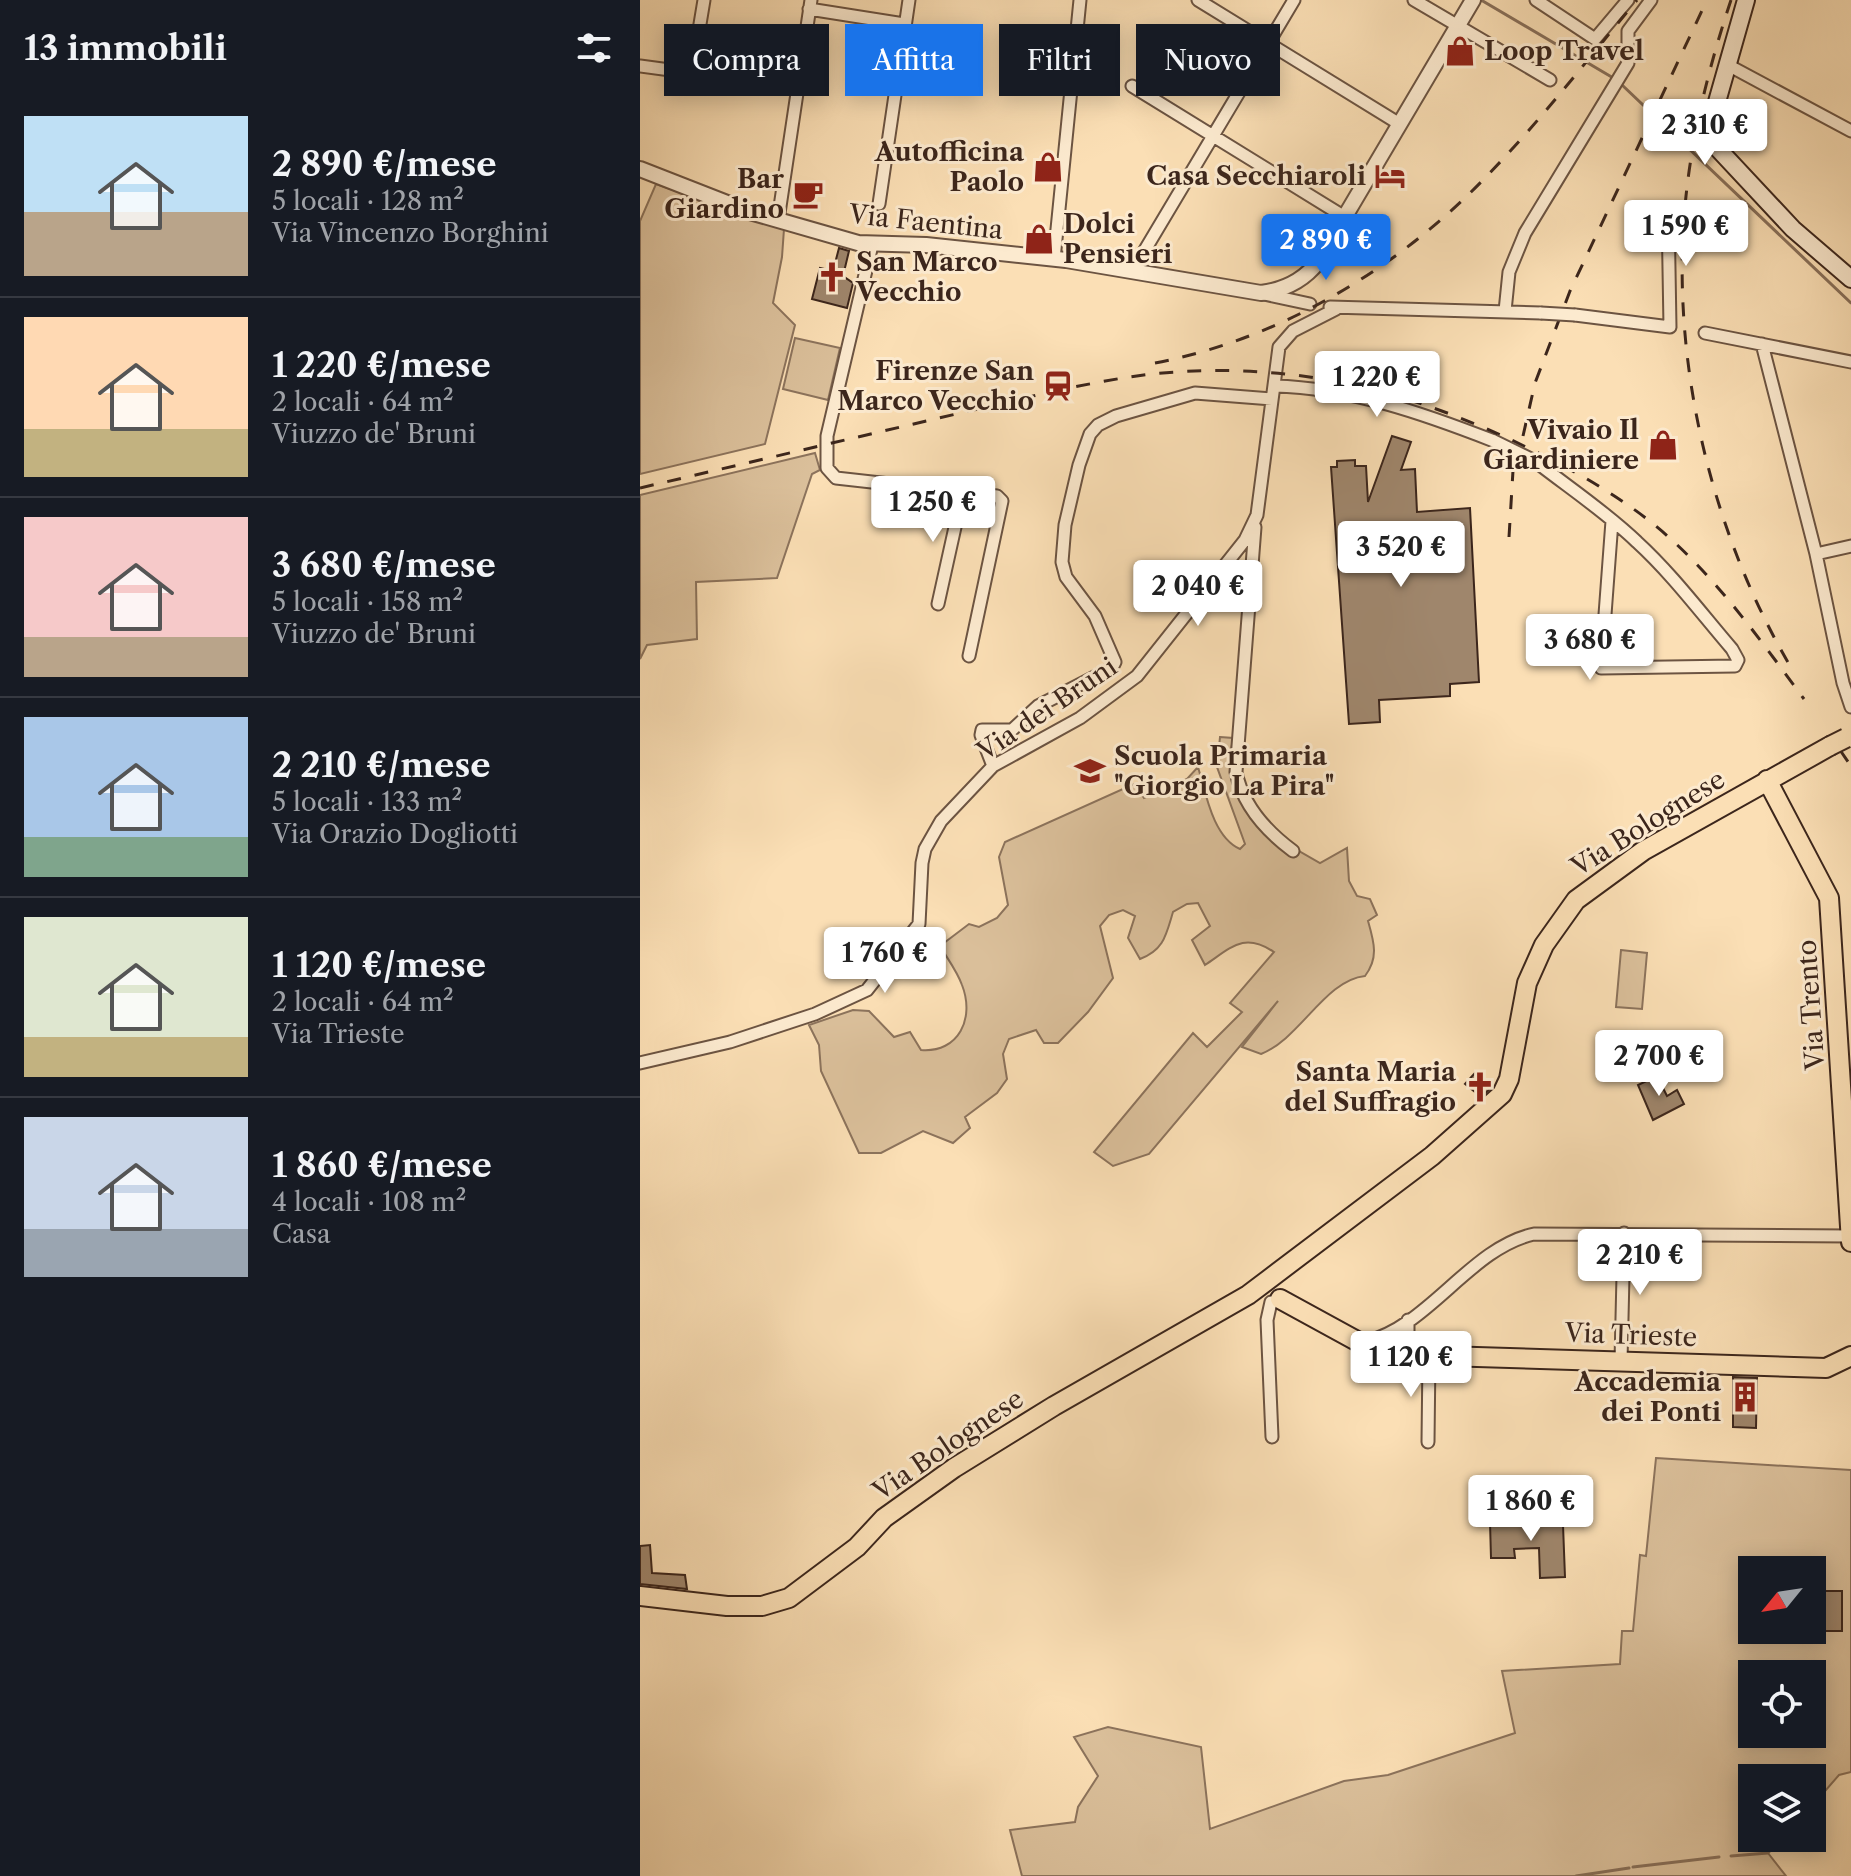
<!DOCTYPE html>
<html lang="it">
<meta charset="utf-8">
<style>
:root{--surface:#171b24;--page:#242831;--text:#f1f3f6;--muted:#9ea1a6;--line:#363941;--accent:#1a73e8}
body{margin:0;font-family:"Libre Caslon Text",serif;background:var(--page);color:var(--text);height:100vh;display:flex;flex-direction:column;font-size:30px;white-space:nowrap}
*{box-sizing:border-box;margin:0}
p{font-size:26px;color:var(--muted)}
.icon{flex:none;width:44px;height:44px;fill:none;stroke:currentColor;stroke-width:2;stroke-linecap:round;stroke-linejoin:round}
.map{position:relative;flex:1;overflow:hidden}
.details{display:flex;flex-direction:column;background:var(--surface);width:640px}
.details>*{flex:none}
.hud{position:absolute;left:24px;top:24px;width:760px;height:72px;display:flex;gap:16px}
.needle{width:52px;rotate:240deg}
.fabs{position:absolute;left:1098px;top:1556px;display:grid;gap:16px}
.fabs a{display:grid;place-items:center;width:88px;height:88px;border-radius:0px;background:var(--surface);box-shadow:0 4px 20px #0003;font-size:40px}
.price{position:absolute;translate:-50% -68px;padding:0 18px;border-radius:8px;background:#fff;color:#222;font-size:26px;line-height:52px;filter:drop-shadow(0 2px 4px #0008)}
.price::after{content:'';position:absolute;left:50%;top:48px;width:24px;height:18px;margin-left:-12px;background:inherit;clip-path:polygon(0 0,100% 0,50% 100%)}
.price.current{background:var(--accent);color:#fff}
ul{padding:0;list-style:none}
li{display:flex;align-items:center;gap:24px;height:200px;padding:0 24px}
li+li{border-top:2px solid var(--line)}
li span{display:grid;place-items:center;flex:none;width:224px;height:160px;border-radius:0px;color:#555}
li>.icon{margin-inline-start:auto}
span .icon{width:96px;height:96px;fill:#fffc;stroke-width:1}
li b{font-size:34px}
h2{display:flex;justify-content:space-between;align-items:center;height:96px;padding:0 24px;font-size:34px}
.tag{padding:0 28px;border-radius:0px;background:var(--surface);box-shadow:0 4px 20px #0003;font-size:28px;line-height:72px}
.tag.current{background:var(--accent);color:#fff}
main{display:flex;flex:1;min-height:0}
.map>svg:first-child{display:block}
.green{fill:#dbc09b;stroke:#8c735c;stroke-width:2;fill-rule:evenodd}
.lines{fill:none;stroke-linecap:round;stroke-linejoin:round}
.stream{stroke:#886f59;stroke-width:3}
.building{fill:#9f866c;stroke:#3c261c;stroke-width:2;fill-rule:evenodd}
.minor-casing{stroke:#6c5442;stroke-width:15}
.tertiary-casing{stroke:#6c5442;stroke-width:18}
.secondary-casing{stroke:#3c261c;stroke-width:20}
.primary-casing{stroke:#3c261c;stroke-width:22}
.minor{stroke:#fceacf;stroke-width:11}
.tertiary{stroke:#fceacf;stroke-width:14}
.secondary{stroke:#fceacf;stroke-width:16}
.primary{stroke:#fbdfb5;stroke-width:18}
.rail{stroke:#3c261c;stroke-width:3;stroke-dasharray:14 14;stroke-linecap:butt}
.minor-bridge-casing{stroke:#6c5442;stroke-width:15;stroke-linecap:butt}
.primary-bridge-casing{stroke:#3c261c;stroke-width:22;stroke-linecap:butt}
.minor-bridge{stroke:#fceacf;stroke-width:11}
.primary-bridge{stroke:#fbdfb5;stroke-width:18}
.labels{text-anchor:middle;stroke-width:6;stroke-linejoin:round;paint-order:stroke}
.poi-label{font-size:26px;font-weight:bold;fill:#3c261c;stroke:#fceacf;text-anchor:end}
.street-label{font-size:26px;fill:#3c261c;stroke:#fceacf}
</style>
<main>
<section class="details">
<h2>13 immobili<svg class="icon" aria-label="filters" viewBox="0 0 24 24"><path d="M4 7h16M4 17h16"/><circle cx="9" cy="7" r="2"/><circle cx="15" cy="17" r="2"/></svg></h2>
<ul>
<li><span style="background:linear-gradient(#bfe0f5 60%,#b9a48a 0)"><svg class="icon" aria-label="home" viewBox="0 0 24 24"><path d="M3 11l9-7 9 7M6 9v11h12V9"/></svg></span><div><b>2 890 €/mese</b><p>5 locali · 128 m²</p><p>Via Vincenzo Borghini</p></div></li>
<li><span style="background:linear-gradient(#ffd9b3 70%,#c2b280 0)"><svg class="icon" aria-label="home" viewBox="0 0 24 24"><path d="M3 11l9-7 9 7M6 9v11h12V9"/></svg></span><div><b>1 220 €/mese</b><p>2 locali · 64 m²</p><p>Viuzzo de' Bruni</p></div></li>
<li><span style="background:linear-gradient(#f6c9c9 75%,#b9a48a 0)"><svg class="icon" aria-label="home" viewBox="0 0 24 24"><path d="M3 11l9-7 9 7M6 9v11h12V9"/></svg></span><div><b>3 680 €/mese</b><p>5 locali · 158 m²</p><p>Viuzzo de' Bruni</p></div></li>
<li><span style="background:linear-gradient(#a9c7e8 75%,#7fa58c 0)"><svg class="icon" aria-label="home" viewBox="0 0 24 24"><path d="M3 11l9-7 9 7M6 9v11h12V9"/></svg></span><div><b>2 210 €/mese</b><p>5 locali · 133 m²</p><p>Via Orazio Dogliotti</p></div></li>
<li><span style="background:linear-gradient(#dfe7d0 75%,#c2b280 0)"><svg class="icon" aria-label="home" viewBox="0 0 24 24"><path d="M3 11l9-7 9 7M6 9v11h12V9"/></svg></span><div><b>1 120 €/mese</b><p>2 locali · 64 m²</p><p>Via Trieste</p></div></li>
<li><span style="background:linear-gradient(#c9d6e8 70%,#9aa5b1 0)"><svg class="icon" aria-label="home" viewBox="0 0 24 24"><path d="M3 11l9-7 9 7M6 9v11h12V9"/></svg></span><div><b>1 860 €/mese</b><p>4 locali · 108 m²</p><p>Casa</p></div></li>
</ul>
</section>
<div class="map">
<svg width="1211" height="1876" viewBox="0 0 1211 1876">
<rect width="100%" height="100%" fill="#fbdfb5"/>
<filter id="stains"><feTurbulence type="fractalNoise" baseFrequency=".0025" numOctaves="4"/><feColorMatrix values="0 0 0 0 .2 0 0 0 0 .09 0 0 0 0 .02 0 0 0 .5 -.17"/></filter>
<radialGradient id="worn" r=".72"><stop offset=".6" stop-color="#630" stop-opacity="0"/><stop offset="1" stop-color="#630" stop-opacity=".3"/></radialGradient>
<!-- green -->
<path class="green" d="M16 184 144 229 142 257 133 303 155 325 125 444 0 474V221Z
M155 338 200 348 188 400 143 389Z
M175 453 180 470 172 474 137 578 56 582 57 639 7 645 0 659V495Z
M580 737 593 738 589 764 595 784 619 828 680 863 707 848 709 881 717 896 730 899 737 915 728 921C734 942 739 958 725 976 685 980 660 1039 621 1054L602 1047 638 1001 509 1154 473 1166 454 1152 553 1033 567 1047 602 1012 590 1003 634 952C604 932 592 947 565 965L552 940 570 926 558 903 547 904 533 912C526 935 524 950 500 959L488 938 495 916 483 910 469 915 460 926 473 978 448 1012 418 1043H404L396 1030 369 1039 363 1054 367 1079 357 1093 325 1117 330 1128 313 1143 283 1131 241 1153H219L181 1071 179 1045 169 1025 213 1010 229 1011 254 1037 270 1032 281 1050C319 1053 335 1018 322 985 317 971 307 958 300 946L329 924 339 927 357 918 368 905 359 857 365 842 494 784 504 798 547 779 558 767C566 794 573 837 600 849L605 844 577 767Z
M981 950 1007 953 1002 1009 976 1007Z
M1016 1458 1211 1470V1772L1199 1775 1172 1806V1778H1112V1838H1148L1128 1853 1146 1876H382L370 1830 435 1822 438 1807 458 1776 434 1737 468 1727 561 1747 570 1829 704 1781 748 1775 875 1733 862 1671 980 1664 982 1631H993L1000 1555 1006 1556ZM1112 1570H1172V1630H1112ZM1112 1674H1172V1734H1112Z"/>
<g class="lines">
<!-- stream -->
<path class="stream" d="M841 0 975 79
M981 84 1211 303
M1091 1856 1128 1853
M993 1867 1079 1857
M936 1876 989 1868"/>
</g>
<!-- building -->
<path class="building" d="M199 248 209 251 203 276 213 283 207 308 172 299 180 268 193 271Z
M752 436 771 442 761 470 775 469 777 512 830 508 839 682 810 684V696L739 700 740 722 709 724 691 467H697V461L715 460V466H726L728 502ZM804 526 805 550 780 552 778 528Z
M835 1073 851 1088 841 1097 825 1084Z
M1017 1076 1027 1096 1037 1090 1044 1104 1013 1120 998 1085Z
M1093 1377 1117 1378 1116 1428 1093 1427Z
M916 1519V1525H923L925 1577 900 1578 899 1548 874 1549 875 1558H851L850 1522Z
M10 1545 12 1573 45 1575 47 1589 0 1584V1546Z
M1172 1591H1202V1631H1172Z"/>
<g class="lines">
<!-- minor casing -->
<g class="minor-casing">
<path id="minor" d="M558 0 758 123
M774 0 910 80
M896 0 955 39 988 0
M169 9 264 24
M1086 64 1211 131
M0 66 156 87
M52 72 64 0
M492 86 703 216
M239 204 269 0
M138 220 171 0
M232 245 187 436V468L196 478 357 496 362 501 329 656
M414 259 440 0
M493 270 654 0
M624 294 670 304
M690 307 901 313
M865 311 869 272 885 233 988 63V31L1011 0
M935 315 1030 327 1028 210
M1065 333 1211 362
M1122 344 1176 554 1203 683 1211 707
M634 386C711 388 782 413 854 441
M895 461C928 487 966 512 997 542 1032 574 1061 613 1092 649L1098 660 1095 666 961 668 972 521
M615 527 596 772C603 806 626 831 653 851
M1176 554 1211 546
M298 604 323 491
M353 766 341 735 342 730H372L398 706 472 668 475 662 455 616 426 577 422 562 425 525 439 465 450 434 458 425 476 416 555 393 632 399
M0 1063 90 1042 175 1014 227 990 279 924 282 863 285 849 301 821 353 766 440 718 497 676 605 540 617 515 639 347 653 331 696 309
M631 1302 627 1320 632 1437
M725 1342C789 1327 830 1248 894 1234L1210 1236
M768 1355V1320
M981 1361 984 1233
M788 1442 789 1356"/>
</g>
<!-- tertiary casing -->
<g class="tertiary-casing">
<path id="tertiary" d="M0 169 110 212 218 243 286 245 426 260 621 293C644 290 664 280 678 262L833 0"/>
</g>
<!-- secondary casing -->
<g class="secondary-casing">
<path id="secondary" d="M1106 0 1067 137 1153 229 1211 279"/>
</g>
<!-- primary casing -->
<g class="primary-casing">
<path id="primary" d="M1127 780 1189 898 1211 1242
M640 1299 726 1346 771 1355 1186 1368 1211 1356
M0 1596 87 1606H122L149 1598 217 1547 244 1518 314 1468 414 1406 608 1295 792 1156 862 1094 869 1079 887 983 904 945 936 900 1003 851 1190 746"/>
</g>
<!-- minor -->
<use href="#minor" class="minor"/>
<!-- tertiary -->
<use href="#tertiary" class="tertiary"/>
<!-- secondary -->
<use href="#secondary" class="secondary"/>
<!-- primary -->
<use href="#primary" class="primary"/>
<!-- rail -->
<path class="rail" d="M1091 0C1070 63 1053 130 1046 196 1029 354 1069 527 1149 664
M515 363C632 341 745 276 830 193 891 133 943 65 997 0
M883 436 895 383 930 291 1067 0
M0 488 423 389C460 382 498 374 536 372 686 362 811 404 940 475 973 494 1005 515 1033 541 1083 587 1124 645 1164 699
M869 537 874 454
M1200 750 1211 766"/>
<!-- minor-bridge casing -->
<g class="minor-bridge-casing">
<path id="minor-bridge" d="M901 313 935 315
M854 441 895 461"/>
</g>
<!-- primary-bridge casing -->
<g class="primary-bridge-casing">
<path id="primary-bridge" d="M1190 746 1206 738"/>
</g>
<!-- minor-bridge -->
<use href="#minor-bridge" class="minor-bridge"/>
<!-- primary-bridge -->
<use href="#primary-bridge" class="primary-bridge"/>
</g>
<!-- icons -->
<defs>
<g id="shop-bare" transform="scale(2.4)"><path d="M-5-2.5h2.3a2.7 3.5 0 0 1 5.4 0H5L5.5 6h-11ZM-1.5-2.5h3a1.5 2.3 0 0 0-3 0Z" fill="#8f2418" stroke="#fceacf" stroke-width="2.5" paint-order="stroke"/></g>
<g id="hotel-bare" transform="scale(2.4)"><path d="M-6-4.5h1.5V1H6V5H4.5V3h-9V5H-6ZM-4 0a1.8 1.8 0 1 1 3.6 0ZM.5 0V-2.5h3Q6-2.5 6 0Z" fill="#8f2418" stroke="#fceacf" stroke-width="2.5" paint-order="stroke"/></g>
<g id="cafe-bare" transform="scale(2.4)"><path d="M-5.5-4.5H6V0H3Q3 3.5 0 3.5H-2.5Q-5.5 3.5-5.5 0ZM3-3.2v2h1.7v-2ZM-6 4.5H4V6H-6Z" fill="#8f2418" stroke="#fceacf" stroke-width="2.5" paint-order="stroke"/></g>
<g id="church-bare" transform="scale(2.4)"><path d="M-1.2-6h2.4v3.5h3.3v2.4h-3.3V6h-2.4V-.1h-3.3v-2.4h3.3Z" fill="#8f2418" stroke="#fceacf" stroke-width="2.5" paint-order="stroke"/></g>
<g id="station-bare" transform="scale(2.4)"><path d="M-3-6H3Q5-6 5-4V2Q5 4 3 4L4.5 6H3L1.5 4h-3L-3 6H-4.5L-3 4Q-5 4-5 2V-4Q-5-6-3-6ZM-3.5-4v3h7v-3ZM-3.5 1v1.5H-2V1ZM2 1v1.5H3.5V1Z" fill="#8f2418" stroke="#fceacf" stroke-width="2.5" paint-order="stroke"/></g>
<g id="school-bare" transform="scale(2.4)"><path d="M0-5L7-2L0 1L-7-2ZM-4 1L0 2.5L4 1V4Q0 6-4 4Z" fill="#8f2418" stroke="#fceacf" stroke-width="2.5" paint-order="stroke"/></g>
<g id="building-bare" transform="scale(2.4)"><path d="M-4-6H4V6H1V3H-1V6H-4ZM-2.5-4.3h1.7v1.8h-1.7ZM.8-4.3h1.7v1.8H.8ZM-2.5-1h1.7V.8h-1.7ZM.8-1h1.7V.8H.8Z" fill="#8f2418" stroke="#fceacf" stroke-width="2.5" paint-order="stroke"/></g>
</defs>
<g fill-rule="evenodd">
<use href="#shop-bare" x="820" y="51"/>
<use href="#shop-bare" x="408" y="167"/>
<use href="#hotel-bare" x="750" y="176"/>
<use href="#cafe-bare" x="168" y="194"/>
<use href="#shop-bare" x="399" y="239"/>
<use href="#church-bare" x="192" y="277"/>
<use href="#station-bare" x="418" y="386"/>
<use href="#shop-bare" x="1023" y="445"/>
<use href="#school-bare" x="450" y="771"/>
<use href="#church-bare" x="840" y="1087"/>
<use href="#building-bare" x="1105" y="1397"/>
</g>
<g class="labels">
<!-- poi labels -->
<g class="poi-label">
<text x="844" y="60" text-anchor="start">Loop Travel</text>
<text x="384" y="161">Autofficina<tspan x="384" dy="30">Paolo</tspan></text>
<text x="726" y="185">Casa Secchiaroli</text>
<text x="144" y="188">Bar<tspan x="144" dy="30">Giardino</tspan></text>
<text x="423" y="233" text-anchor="start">Dolci<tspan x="423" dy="30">Pensieri</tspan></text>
<text x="216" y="271" text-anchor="start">San Marco<tspan x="216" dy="30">Vecchio</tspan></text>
<text x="394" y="380">Firenze San<tspan x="394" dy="30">Marco Vecchio</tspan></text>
<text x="999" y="439">Vivaio Il<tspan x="999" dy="30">Giardiniere</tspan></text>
<text x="474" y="765" text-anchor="start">Scuola Primaria<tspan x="474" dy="30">"Giorgio La Pira"</tspan></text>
<text x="816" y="1081">Santa Maria<tspan x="816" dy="30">del Suffragio</tspan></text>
<text x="1081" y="1391">Accademia<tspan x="1081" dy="30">dei Ponti</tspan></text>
</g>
<!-- street labels -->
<g class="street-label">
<text transform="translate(286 222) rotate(6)" y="9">Via Faentina</text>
<text transform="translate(407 709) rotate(-34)" y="9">Via dei Bruni</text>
<text transform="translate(1008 823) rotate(-32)" y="9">Via Bolognese</text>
<text transform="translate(1171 1005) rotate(-94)" y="9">Via Trento</text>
<text transform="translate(991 1335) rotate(2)" y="9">Via Trieste</text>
<text transform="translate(308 1445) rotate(-34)" y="9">Via Bolognese</text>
</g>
</g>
<rect width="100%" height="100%" filter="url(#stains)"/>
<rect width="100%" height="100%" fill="url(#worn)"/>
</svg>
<div class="fabs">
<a><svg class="needle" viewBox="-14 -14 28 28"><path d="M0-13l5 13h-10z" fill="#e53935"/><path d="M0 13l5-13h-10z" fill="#9ea1a6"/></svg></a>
<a><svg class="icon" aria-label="locate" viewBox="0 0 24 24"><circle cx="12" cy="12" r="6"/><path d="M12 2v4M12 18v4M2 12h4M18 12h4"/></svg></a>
<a><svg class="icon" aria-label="layers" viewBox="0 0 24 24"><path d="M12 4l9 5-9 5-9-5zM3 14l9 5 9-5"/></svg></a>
</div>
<b class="price" style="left:1065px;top:167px">2 310 €</b>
<b class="price" style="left:1046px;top:268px">1 590 €</b>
<b class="price current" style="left:686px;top:282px">2 890 €</b>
<b class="price" style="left:737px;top:419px">1 220 €</b>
<b class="price" style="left:293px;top:544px">1 250 €</b>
<b class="price" style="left:761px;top:589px">3 520 €</b>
<b class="price" style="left:558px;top:628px">2 040 €</b>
<b class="price" style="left:950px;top:682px">3 680 €</b>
<b class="price" style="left:245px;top:995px">1 760 €</b>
<b class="price" style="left:1019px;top:1098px">2 700 €</b>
<b class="price" style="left:1000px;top:1297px">2 210 €</b>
<b class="price" style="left:771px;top:1399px">1 120 €</b>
<b class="price" style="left:891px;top:1543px">1 860 €</b>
<div class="hud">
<a class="tag">Compra</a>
<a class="tag current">Affitta</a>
<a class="tag">Filtri</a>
<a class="tag">Nuovo</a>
</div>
</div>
</main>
